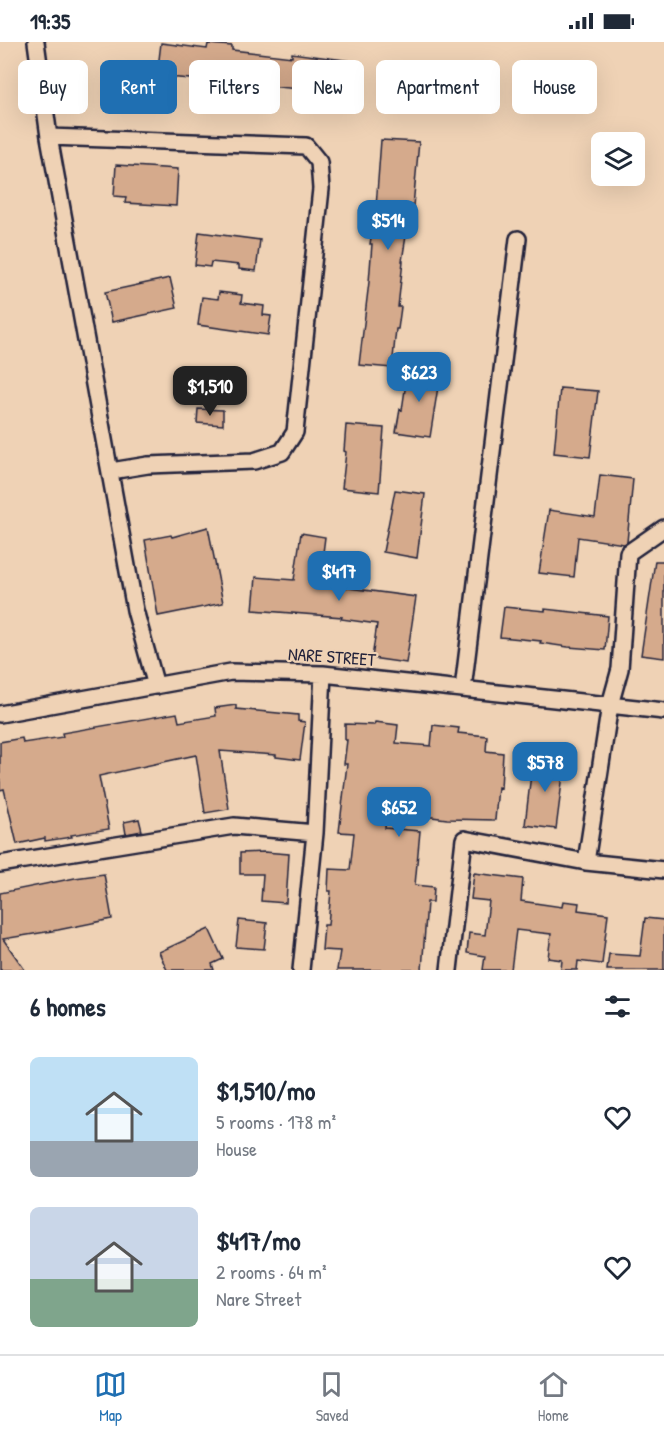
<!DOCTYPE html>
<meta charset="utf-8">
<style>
:root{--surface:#fff;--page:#f6f6f7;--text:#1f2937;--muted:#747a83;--line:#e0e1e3;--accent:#1f6fb2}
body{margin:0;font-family:"Patrick Hand",sans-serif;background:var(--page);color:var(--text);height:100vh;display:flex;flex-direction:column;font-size:22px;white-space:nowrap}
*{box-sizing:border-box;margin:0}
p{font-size:20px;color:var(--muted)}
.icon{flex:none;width:33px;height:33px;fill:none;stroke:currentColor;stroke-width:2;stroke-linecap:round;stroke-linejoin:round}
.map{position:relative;height:928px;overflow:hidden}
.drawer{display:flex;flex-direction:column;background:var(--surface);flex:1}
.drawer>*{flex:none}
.guide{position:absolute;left:18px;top:18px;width:628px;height:54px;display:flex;gap:12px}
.buttons{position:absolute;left:591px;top:90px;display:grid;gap:12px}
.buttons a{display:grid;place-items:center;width:54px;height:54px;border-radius:9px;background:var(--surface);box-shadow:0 6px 24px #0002;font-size:30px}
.price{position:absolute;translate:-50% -51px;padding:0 14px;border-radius:12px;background:var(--accent);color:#fff;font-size:20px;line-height:39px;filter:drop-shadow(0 2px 3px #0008)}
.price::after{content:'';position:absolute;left:50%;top:36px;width:18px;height:14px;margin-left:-9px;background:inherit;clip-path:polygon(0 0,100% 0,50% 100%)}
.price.current{background:#222;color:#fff}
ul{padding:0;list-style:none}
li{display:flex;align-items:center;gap:18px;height:150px;padding:0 30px}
li span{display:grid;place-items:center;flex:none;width:168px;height:120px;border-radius:9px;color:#555}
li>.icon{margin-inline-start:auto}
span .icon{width:72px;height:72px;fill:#fffc;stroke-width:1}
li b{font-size:26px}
h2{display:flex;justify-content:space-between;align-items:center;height:72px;padding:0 30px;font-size:26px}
.pill{padding:0 21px;border-radius:9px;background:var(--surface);box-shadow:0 6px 24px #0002;font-size:21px;line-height:54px}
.pill.current{background:var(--accent);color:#fff}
.status{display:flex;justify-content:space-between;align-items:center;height:42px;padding:0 30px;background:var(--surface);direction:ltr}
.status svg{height:16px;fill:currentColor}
.menu{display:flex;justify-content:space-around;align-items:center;height:84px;border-top:2px solid var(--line);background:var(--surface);font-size:16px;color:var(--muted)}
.menu a{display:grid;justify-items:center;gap:3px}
.menu .current{color:var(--accent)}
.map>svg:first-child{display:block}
.building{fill:#d5aa8c;stroke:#22223b;stroke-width:1.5}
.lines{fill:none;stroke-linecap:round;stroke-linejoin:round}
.minor-casing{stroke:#22223b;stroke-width:20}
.minor{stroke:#efd2b5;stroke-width:15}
.labels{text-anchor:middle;stroke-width:4.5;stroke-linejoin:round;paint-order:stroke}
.street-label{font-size:18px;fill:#22223b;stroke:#efd2b5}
</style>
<div class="status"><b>19:35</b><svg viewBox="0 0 49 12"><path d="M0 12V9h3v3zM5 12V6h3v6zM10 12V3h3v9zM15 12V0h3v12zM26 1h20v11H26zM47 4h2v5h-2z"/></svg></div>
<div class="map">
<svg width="664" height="928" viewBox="0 0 664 928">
<rect width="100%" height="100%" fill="#efd2b5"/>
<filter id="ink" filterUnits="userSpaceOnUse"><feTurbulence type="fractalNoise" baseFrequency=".0167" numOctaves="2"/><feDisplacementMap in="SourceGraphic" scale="12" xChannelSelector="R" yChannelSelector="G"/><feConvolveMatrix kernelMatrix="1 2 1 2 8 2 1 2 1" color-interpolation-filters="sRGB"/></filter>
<g filter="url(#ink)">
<!-- building -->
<path class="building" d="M161 1 207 7 208 2 232 4V8L292 15V11L359 20 356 52 157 34Z
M381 98 419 100 413 164 411 163 402 219H403L398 265H401L398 287H396L392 326 359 323 369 240 372 202H370L376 165Z
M116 123 178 127 176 164 125 161 126 155 114 154Z
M199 190 260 198 256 229 239 227V223L211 220 210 225 195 223Z
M170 236 177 266 112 280 105 250Z
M219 250 242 253 241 261 264 264 263 273 271 274 268 293 198 283 202 255 218 257Z
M408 327 440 332 430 395 396 390 400 367 402 368Z
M560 346 598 349 590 415 554 411Z
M198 367 223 368V383L197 381Z
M346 383 384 386 379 450 342 446 346 410 344 409Z
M600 433 633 437 627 500 624 502 578 495 574 535 539 531 549 468 595 475Z
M395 448 425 452 417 516 383 510Z
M208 485 223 561 158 574 145 498 171 493 172 495Z
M301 491 325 495 319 542 416 555 406 621 372 616 377 582 341 577 342 575 253 568 256 535 294 538Z
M655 519H664V616L641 613Z
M504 565 545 569V567L608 574 605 608 568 605 540 601 541 599 500 595Z
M236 663V667L298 673V679L305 680 300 718 276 715V713L220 709 229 767 205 771 196 713 99 734 109 787 71 793 72 795 45 799V796L17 802 4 747 0 748V700L22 696 23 701 63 695 62 691 177 671 179 680 216 674 215 666Z
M375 680 398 683 396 701 431 704 433 683 459 686 458 691 487 694 486 709 503 711 501 746 498 745 495 778 447 777 417 773 419 755 388 752 385 786 420 789 415 843 434 845 433 860H427L422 928H337L340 909 322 908 324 883H328L331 849H328L329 827 350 828 354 791 339 790 347 722H344L347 698H345V682L374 683Z
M536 714 565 717 556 787 525 783 531 732 534 733Z
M139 777 142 789 126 792 124 780Z
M264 810 289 812 286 861 261 859 263 832H240V811Z
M474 831 523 837 521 859 562 865 563 859 579 861 578 868 608 872 602 922 578 919 577 928H561L562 918 548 916 551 892 516 888 511 928H483L485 914 467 911 469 891 485 893 489 859 471 857Z
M104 832 112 877 58 888 3 897 25 928H0V851L75 836Z
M645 876 664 878V928H607L609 912 640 914Z
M239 878 267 881 264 907 236 905Z
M209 887 223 917 212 922 214 928H167L159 910Z"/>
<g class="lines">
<!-- minor casing -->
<g class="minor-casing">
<path id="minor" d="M36 0 49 95 135 568 156 644
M49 95 306 104 319 120 321 147 295 390 282 410 254 419 148 423 111 429
M463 647 518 197
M0 672 231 630 323 632 664 669
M586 820 610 663 620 627 628 511 664 486
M0 822 234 784 315 791
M301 928 315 791 323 632
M449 928 464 797 586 820 664 828"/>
</g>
<!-- minor -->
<use href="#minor" class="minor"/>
</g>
</g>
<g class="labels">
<!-- street labels -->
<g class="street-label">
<text transform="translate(332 615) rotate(4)" y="6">NARE STREET</text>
</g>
</g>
</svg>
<div class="buttons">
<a><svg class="icon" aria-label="layers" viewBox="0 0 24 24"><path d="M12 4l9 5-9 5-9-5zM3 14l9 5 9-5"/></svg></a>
</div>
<b class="price" style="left:388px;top:209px">$514</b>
<b class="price" style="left:419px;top:361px">$623</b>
<b class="price current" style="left:210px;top:375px">$1,510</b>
<b class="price" style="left:339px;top:560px">$417</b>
<b class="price" style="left:545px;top:751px">$578</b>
<b class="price" style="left:399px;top:796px">$652</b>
<div class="guide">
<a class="pill">Buy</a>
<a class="pill current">Rent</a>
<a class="pill">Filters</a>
<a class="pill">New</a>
<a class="pill">Apartment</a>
<a class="pill">House</a>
</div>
</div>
<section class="drawer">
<h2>6 homes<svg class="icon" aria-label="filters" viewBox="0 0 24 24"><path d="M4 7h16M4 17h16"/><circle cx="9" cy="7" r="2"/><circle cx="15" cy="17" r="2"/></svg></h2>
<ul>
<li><span style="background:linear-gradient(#bfe0f5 70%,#9aa5b1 0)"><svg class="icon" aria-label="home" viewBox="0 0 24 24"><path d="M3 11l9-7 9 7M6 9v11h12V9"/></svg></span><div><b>$1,510/mo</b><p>5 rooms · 178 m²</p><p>House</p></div><svg class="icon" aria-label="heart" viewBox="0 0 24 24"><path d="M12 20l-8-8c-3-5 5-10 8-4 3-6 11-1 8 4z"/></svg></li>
<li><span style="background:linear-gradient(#c9d6e8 60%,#7fa58c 0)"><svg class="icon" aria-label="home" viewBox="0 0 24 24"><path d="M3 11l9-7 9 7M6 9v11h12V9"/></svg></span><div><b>$417/mo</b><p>2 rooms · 64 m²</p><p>Nare Street</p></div><svg class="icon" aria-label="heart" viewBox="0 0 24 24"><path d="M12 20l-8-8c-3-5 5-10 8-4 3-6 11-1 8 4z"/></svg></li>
</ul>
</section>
<nav class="menu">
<a class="current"><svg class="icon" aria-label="map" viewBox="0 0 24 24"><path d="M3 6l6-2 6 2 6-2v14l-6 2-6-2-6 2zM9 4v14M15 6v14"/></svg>Map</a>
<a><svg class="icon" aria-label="saved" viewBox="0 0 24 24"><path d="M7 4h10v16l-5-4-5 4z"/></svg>Saved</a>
<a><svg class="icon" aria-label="home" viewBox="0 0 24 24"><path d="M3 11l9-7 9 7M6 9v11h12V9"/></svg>Home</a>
</nav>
